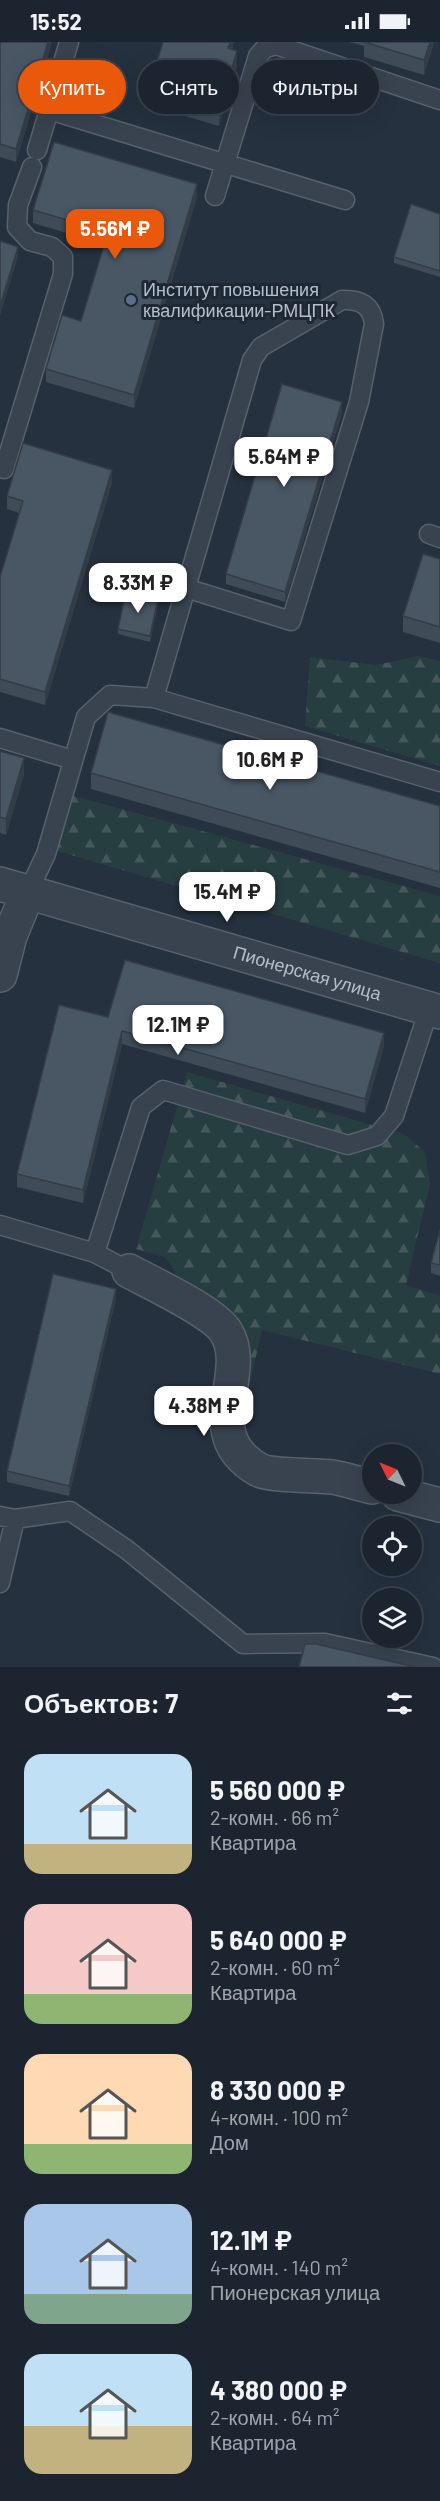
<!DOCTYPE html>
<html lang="ru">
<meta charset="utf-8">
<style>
:root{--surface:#1c252f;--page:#252d37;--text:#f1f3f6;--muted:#a0a5aa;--line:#3a424b;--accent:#ea580c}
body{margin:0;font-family:Barlow,sans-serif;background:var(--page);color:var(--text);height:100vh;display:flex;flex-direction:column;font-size:22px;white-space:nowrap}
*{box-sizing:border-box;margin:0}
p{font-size:20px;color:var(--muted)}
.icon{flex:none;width:33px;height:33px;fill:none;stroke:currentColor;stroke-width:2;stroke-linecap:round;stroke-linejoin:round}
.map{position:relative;height:1625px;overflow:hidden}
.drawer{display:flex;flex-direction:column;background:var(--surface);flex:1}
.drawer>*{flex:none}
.top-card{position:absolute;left:18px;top:18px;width:405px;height:54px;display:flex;gap:12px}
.needle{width:39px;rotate:313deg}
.controls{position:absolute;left:362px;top:1402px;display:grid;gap:12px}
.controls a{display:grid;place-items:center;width:60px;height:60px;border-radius:50%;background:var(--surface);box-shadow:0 6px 24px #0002,0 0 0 2px var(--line);font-size:30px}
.price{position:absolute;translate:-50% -51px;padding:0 14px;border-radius:12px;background:#fff;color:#222;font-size:20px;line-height:39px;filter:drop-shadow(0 2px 3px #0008)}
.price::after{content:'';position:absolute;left:50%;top:36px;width:18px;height:14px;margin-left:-9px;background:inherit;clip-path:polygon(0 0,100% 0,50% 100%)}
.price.on{background:var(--accent);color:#fff}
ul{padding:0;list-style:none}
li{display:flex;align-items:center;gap:18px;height:150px;padding:0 24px}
li span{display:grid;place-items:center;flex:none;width:168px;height:120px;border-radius:18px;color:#555}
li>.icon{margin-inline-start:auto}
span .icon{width:72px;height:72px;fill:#fffc;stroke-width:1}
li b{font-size:26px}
h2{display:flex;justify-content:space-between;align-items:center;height:72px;padding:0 24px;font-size:26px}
.pill{padding:0 21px;border-radius:27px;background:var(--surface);box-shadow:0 6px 24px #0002,0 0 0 2px var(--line);font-size:21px;line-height:54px}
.pill.on{background:var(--accent);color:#fff}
.status{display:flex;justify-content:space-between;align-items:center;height:42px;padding:0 30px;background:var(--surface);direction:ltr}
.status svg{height:16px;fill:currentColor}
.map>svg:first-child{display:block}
.forest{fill:url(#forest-firs)}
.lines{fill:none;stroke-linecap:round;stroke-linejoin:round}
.service-casing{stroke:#57616c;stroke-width:21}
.minor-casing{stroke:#57616c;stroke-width:36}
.service{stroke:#39434f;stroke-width:18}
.minor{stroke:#39434f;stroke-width:33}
.wall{fill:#3f4b57}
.shaded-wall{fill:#333d47}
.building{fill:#495765;stroke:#333d47;stroke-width:1.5}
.service-dot{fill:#5c6f8a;stroke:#1e2834;stroke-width:2}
.labels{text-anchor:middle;stroke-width:6;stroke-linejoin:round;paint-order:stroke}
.poi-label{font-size:18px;fill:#b6bec9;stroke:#1e2834;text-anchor:start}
.street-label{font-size:18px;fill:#b6bec9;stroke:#1e2834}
</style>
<div class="status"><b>15:52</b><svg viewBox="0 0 49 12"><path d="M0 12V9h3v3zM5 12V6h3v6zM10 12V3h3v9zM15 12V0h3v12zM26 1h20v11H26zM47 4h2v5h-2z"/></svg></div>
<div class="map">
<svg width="440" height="1625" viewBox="0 0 440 1625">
<defs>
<pattern id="forest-firs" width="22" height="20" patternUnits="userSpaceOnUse" patternTransform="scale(1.5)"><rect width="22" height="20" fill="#273e40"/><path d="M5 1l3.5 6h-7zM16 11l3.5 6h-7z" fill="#44585a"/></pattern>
</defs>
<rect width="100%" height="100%" fill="#25313f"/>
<!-- forest -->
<path class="forest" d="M418 614 440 619V724L305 684 310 615 376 623Z
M63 751 440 854V921L47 806Z
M187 1030 404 1092 425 1110 430 1142 406 1243 440 1254V1332L262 1288 238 1393 218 1294 165 1215 136 1207Z"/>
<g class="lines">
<!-- service casing -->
<g class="service-casing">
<path id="service" d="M69 0 49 68 345 158
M37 108 49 68
M215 154 258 14 265 6 276 3 440 58
M4 427 63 232V215L52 205 30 199 17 185 18 163 32 125
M429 492 440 496
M154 656 252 318 261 305 342 258C360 257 372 263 374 282L359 360 291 579 186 546
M0 696 73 718
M28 850 46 812 86 675 110 653 154 656 440 740
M0 1183 95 1211 129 1229
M95 1211 141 1065 163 1048 348 1103 377 1094 394 1074 429 967
M0 1474 15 1477 70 1469 126 1507 243 1602 325 1601 433 1625
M0 1541 15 1477"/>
</g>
<!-- minor casing -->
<g class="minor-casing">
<g id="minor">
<path id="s1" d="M0 842 440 970"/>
<path d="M0 933 10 894 28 850"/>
<path d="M129 1229C151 1241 214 1270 226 1290 252 1332 195 1392 259 1428 271 1434 315 1433 332 1435 345 1437 359 1442 372 1445"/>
<path d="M398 1452 440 1463"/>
</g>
</g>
<!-- service -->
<use href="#service" class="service"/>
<!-- minor -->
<use href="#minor" class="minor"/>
</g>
<!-- wall -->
<path class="wall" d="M0 0H52L16 120 0 115Z
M234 0 232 8 237 24 219 84 148 63V48Z
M349 0H434L424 33 364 15V4Z
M197 155 134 366 46 340V327L81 279 104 202 33 181V168Z
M440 172V235L394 221V215Z
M342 370 285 560 226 542V532Z
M112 441 45 663 0 650V535L19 471 7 467V454Z
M440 517V601L403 590V574Z
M158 562 150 600 118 592V587Z
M0 709 24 732 6 793 0 791Z
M91 731 440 764V846L91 747Z
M108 975 384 1004 365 1071 122 1002 83 1161 17 1145V1132Z
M440 1188V1234L431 1231V1221Z
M116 1257 69 1454 7 1440V1429Z"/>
<!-- shaded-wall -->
<path class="shaded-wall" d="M48 0H52L16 120V107Z
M230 0H234L228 21V6Z
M430 0H434L424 33V18Z
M237 9V24L219 84V69Z
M197 142V155L134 366V353Z
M18 205V215L0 274V264Z
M342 360V370L285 560V550Z
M112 428V441L45 663V650Z
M158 557V562L150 600V594Z
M24 716V732L6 793V777Z
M122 989V1002L83 1161V1148Z
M384 991V1004L365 1071V1057Z
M116 1247V1257L69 1454V1444Z"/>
<!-- building -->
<path class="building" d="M0 0H48L16 107 0 102Z
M163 0H230L228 6 237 9 219 69 148 48Z
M364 0H430L424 18Z
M54 100 197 142 134 353 46 327 62 273 81 279 108 190 33 168Z
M411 162 440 172V229L394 215Z
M0 199 18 205 0 264Z
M282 342 342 360 285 550 226 532Z
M23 401 112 428 45 650 0 637V535L23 459 7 454Z
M423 512 440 517V585L403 574Z
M126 549 158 557 150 594 118 587Z
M108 670 440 764V830L91 731Z
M0 709 24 716 6 777 0 775Z
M125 918 384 991 365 1057 122 989 83 1148 17 1132 59 963 108 975Z
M440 1188V1223L431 1221Z
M53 1232 116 1247 69 1444 7 1429Z
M305 1602H316L415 1625H299Z"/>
<!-- markers -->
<circle class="service-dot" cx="131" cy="258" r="6"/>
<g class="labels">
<!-- poi labels -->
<g class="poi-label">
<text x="143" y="254">Институт повышения<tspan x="143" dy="21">квалификации-РМЦПК</tspan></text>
</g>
<!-- street labels -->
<g class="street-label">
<text dy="6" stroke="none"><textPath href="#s1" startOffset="320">Пионерская улица</textPath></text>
</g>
</g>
</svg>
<div class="controls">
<a><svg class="needle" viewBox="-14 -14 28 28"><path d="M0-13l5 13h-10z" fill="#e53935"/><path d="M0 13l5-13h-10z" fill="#a0a5aa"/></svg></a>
<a><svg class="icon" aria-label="locate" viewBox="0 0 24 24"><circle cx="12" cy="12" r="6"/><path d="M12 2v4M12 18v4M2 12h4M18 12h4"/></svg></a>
<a><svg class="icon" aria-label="layers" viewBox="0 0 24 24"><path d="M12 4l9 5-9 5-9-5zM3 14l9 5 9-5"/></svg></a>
</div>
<b class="price on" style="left:115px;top:218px">5.56M ₽</b>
<b class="price" style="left:284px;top:446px">5.64M ₽</b>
<b class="price" style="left:138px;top:572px">8.33M ₽</b>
<b class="price" style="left:270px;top:749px">10.6M ₽</b>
<b class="price" style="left:227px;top:881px">15.4M ₽</b>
<b class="price" style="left:178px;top:1014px">12.1M ₽</b>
<b class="price" style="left:204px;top:1395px">4.38M ₽</b>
<div class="top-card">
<a class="pill on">Купить</a>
<a class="pill">Снять</a>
<a class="pill">Фильтры</a>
</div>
</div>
<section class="drawer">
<h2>Объектов: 7<svg class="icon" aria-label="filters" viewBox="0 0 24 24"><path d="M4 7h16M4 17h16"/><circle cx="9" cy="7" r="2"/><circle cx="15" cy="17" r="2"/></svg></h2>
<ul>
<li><span style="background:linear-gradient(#bfe0f5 75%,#c2b280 0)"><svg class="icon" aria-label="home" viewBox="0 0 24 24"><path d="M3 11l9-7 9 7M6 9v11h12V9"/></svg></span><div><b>5 560 000 ₽</b><p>2-комн. · 66 m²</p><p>Квартира</p></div></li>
<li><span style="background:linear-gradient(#f6c9c9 75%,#8fb573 0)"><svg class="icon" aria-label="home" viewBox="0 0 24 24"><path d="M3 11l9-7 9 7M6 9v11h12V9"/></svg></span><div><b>5 640 000 ₽</b><p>2-комн. · 60 m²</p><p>Квартира</p></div></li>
<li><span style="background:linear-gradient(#ffd9b3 75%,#8fb573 0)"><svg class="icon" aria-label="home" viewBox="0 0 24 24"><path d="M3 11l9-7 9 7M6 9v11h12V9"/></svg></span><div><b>8 330 000 ₽</b><p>4-комн. · 100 m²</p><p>Дом</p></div></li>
<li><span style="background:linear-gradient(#a9c7e8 75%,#7fa58c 0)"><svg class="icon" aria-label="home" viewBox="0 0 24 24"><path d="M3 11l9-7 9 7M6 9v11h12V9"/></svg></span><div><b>12.1M ₽</b><p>4-комн. · 140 m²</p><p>Пионерская улица</p></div></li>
<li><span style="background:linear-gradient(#bfe0f5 60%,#c2b280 0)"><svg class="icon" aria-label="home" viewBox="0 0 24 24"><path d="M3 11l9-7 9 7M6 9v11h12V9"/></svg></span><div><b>4 380 000 ₽</b><p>2-комн. · 64 m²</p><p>Квартира</p></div></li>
</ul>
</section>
